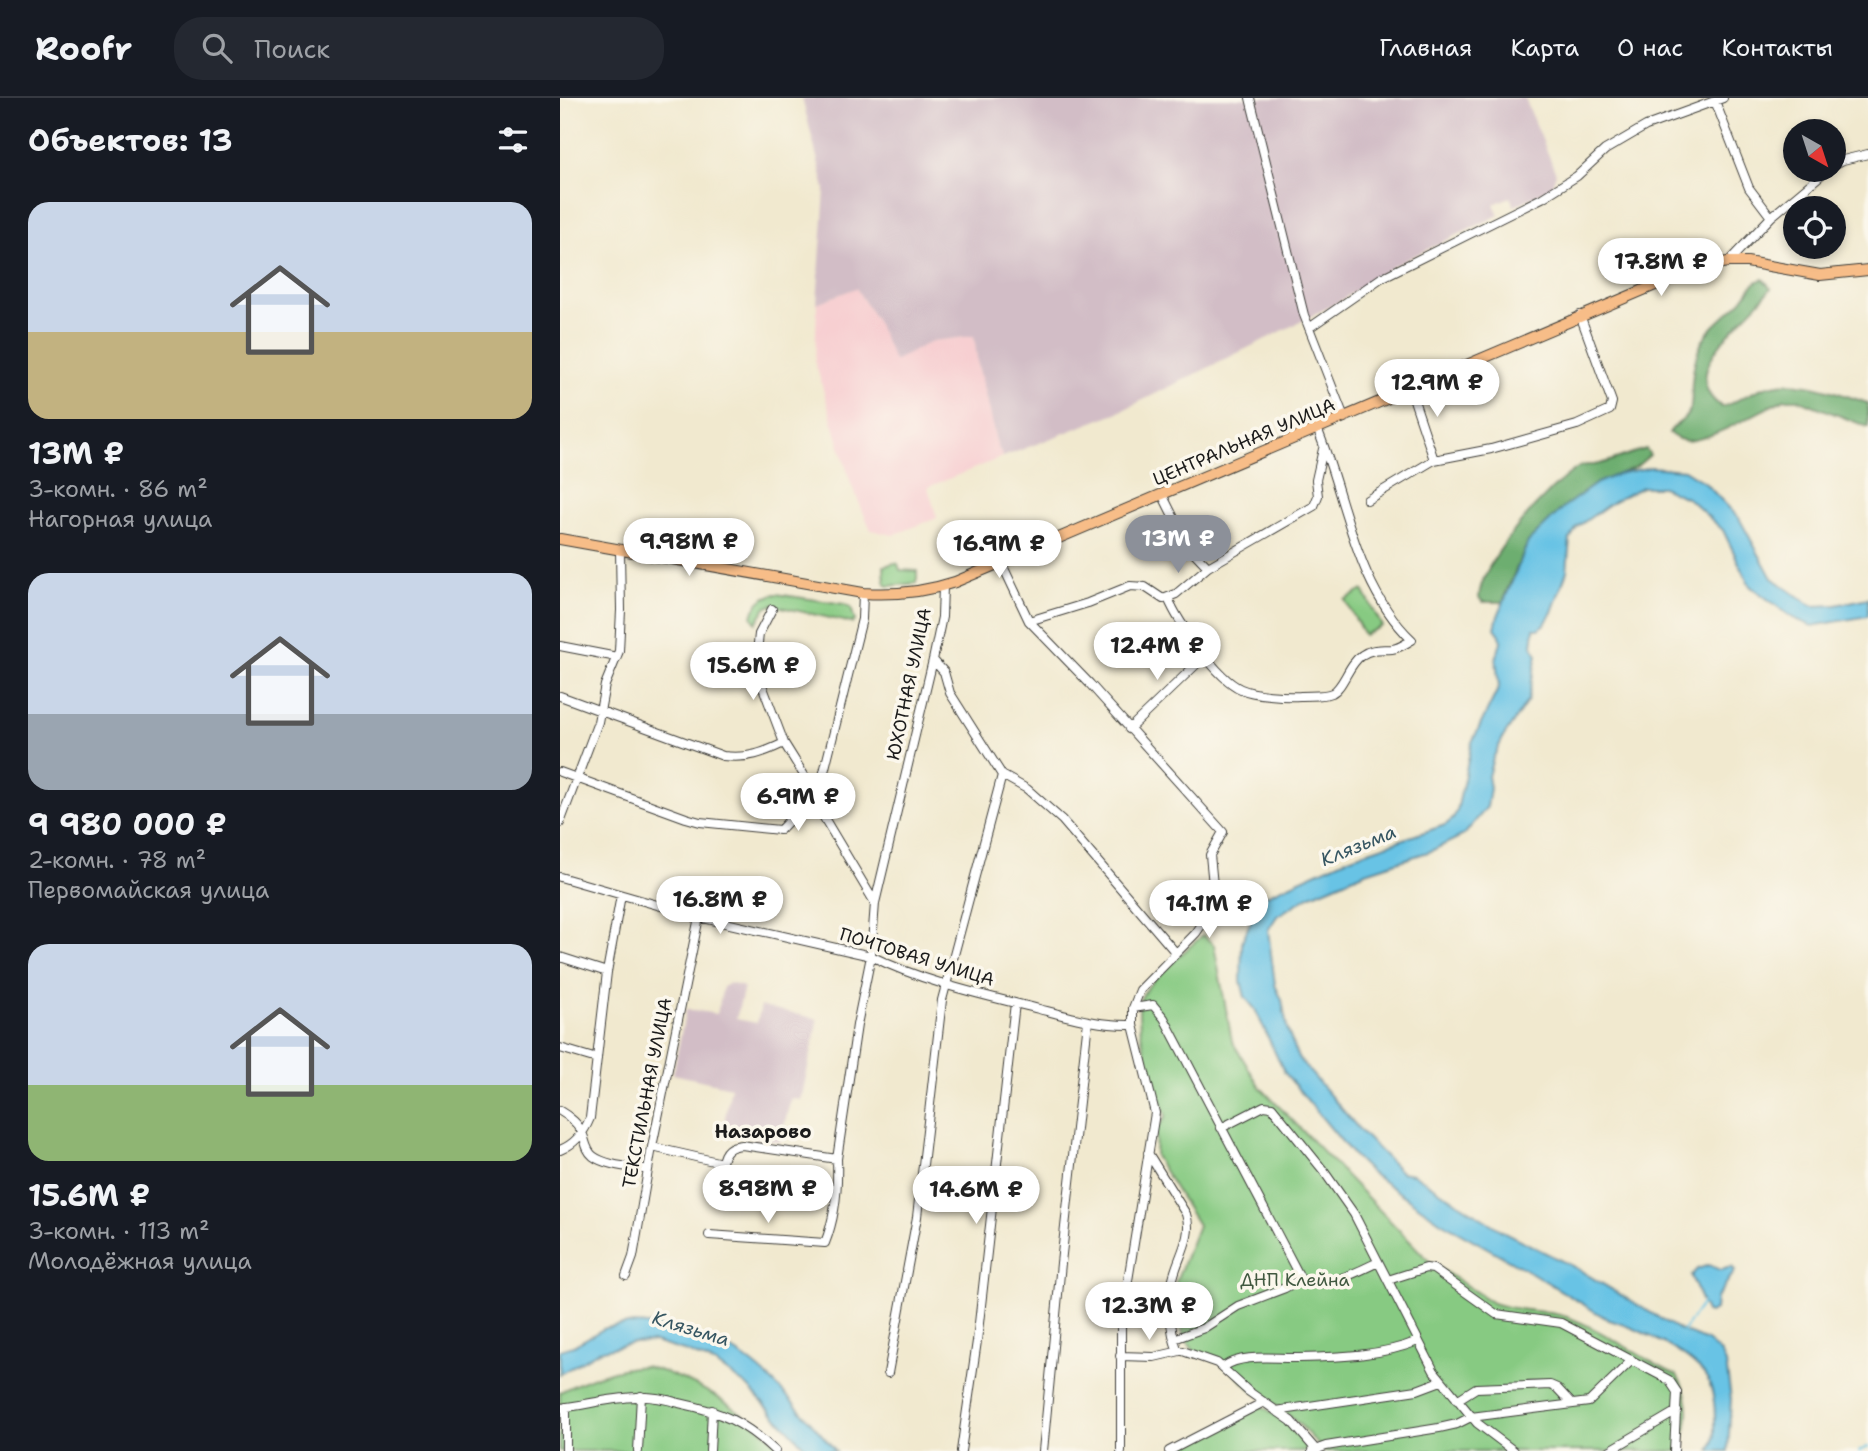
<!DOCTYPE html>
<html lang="ru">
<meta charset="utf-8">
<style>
:root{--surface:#171b24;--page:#242831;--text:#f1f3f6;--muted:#9ea1a6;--line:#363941;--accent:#8c9099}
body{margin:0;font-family:"Shantell Sans",sans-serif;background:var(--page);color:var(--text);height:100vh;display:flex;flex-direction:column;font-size:26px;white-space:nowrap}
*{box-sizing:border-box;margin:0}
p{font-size:23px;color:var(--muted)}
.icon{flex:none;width:38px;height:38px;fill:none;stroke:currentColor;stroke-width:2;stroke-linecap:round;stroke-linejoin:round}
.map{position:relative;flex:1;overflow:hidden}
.details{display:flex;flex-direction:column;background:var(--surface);width:560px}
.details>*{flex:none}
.needle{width:46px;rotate:141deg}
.fabs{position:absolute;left:1223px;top:21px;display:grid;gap:14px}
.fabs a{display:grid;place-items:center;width:63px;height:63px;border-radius:50%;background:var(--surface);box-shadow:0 4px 10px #0003;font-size:35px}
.price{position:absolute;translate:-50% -60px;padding:0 16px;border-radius:24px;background:#fff;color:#222;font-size:23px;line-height:46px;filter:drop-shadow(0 2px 4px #0008)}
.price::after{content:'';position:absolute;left:50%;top:42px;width:21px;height:16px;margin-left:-10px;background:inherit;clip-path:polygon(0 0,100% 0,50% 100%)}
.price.current{background:var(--accent);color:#fff}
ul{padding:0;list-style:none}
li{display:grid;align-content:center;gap:14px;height:371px;padding:0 28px}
li span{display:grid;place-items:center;height:217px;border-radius:21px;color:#555}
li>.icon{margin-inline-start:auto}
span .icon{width:126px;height:126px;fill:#fffc;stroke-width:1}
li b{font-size:30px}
h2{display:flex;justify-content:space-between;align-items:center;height:84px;padding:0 28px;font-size:30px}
header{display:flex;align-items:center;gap:42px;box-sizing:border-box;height:98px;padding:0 35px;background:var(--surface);border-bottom:2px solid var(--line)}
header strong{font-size:33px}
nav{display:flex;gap:38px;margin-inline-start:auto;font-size:24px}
.search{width:490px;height:63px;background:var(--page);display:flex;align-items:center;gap:18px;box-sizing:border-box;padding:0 24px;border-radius:28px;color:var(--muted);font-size:26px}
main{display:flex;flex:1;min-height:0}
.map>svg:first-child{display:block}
.built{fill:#f7cfd1}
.industrial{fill:#d2bdc6}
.green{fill:#87ca82;stroke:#52734f;stroke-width:2}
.forest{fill:#6dae70;stroke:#446546;stroke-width:2}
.water{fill:#67c3e5;stroke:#427080;stroke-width:2}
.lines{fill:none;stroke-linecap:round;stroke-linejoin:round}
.stream{stroke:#67c3e5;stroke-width:2}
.minor-casing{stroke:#3c3b37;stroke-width:10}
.major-casing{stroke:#3c3b37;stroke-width:12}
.minor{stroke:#fff;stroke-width:8}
.major{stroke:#f7bd88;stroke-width:10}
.labels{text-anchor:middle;stroke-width:7;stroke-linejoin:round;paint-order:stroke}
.street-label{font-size:18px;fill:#1c1c1c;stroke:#fbf7ec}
.park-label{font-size:18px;fill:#415940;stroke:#fbf7ec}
.water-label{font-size:19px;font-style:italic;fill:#365662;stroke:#fbf7ec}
.neighbourhood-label{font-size:19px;font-weight:bold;fill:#1c1c1c;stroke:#fbf7ec}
</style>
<header>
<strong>Roofr</strong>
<div class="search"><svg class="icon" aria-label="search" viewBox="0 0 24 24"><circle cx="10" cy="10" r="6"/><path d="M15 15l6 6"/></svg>Поиск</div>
<nav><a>Главная</a><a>Карта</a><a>О нас</a><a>Контакты</a></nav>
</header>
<main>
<section class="details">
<h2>Объектов: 13<svg class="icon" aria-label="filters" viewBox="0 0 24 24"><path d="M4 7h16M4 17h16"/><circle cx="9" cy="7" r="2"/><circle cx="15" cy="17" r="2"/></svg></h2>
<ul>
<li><span style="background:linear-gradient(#c9d6e8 60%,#c2b280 0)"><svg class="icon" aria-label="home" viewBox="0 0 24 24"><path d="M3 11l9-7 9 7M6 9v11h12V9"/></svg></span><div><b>13M ₽</b><p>3-комн. · 86 m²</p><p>Нагорная улица</p></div></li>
<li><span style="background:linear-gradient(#c9d6e8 65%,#9aa5b1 0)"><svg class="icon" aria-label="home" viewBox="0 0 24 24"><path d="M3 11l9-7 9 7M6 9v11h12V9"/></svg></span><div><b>9 980 000 ₽</b><p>2-комн. · 78 m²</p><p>Первомайская улица</p></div></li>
<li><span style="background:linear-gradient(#c9d6e8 65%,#8fb573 0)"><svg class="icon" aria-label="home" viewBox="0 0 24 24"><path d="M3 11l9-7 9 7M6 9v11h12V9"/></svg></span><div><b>15.6M ₽</b><p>3-комн. · 113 m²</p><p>Молодёжная улица</p></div></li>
</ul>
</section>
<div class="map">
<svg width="1308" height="1353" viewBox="0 0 1308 1353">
<rect width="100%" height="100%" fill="#fbf7ec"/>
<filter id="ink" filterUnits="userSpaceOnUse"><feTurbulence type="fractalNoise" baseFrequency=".0143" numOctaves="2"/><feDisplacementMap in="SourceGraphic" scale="14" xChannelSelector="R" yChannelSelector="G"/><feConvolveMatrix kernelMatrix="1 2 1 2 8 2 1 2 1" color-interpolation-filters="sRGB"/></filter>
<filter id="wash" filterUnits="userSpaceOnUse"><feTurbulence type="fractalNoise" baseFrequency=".00686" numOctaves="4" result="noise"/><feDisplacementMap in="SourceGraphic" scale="28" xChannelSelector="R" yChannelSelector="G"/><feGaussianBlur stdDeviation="1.57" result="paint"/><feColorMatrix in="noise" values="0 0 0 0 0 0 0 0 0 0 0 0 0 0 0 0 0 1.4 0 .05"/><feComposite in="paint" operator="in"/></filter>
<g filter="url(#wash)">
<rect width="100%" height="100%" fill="#f1e9cf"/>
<!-- built -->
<path class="built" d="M296 190 316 222 334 262 372 243 414 238 418 267 437 347 443 359 368 389 377 420 333 437 311 432 291 386 255 264 257 205Z"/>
<!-- industrial -->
<path class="industrial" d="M242 0H965L996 75 991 90 954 108 950 99 934 106 939 117 835 167 780 203 742 223 561 313 443 359 437 347 418 267 414 238 372 243 334 263 316 222 296 190 257 205 265 91Z
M169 885 184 889 176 921 197 925 201 908 258 921 241 1002 231 1000 220 1044 162 1035 171 989 113 976 126 911 157 916 163 889Z"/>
<!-- green -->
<path class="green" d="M335 465 338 466 340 472 357 473V485L329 488 325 486 324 468Z
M803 492 822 528 804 537 785 502Z
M216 496 284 506 291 509 295 523 292 525 212 507 205 510 196 525 192 519C195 505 202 499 216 496Z
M643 837 654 847 672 943 700 989 870 1164 933 1205C957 1214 983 1211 1007 1219 1046 1233 1079 1260 1117 1277 1133 1303 1129 1325 1121 1353H764L741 1328 721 1311 692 1292 660 1262 635 1254 626 1243 614 1214 616 1184 638 1127 595 1058 596 1032 606 1018C597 991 570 923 582 898 591 880 628 851 643 837Z
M85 1268C140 1283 185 1313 225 1353H0V1294C28 1280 54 1270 85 1268Z
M702 1308 724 1323 752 1353H614Z"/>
<!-- forest -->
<path class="forest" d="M1203 181 1211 190C1191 218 1111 274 1162 309 1176 304 1188 296 1202 290 1237 277 1274 294 1308 305V329L1237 301H1225C1199 313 1161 337 1134 342 1125 344 1116 341 1109 335 1114 325 1127 323 1130 311 1133 303 1131 292 1132 284 1136 238 1150 232 1181 203 1189 195 1191 184 1203 181Z
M1086 351 1090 357 1076 369 1037 385 1005 408 968 444 945 497 944 504H923L919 500C920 464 988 388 1019 369 1024 366 1028 367 1034 367 1052 364 1069 355 1086 351Z"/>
<!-- water -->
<path class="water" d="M1091 369 1124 372 1145 385 1179 420 1212 480 1246 504 1254 508 1276 507 1308 500V518L1252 528 1233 520 1190 488 1163 432 1129 401 1102 389H1082L1054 403 1017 429 1010 441 1007 473 992 514 985 526 979 531H974L972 547 977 557 968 602 944 638 933 660 928 678 930 690 927 709 904 737 871 753 806 774 749 798 717 818 708 832 715 887 722 902 727 930 738 960 804 1037 841 1074 853 1076 942 1133 1014 1169 1118 1231 1147 1243 1161 1255 1166 1265 1171 1301 1168 1353H1150C1156 1343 1155 1333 1155 1321 1155 1309 1154 1296 1149 1284 1137 1258 1076 1229 1049 1222L972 1175 881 1124 810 1074 793 1057 724 974 695 911 685 899 681 883 682 844 700 800 788 760 885 727 893 721 897 713 912 644 939 589 936 561 941 544 940 537 935 530 938 518 968 444 1005 408 1037 385 1058 376Z
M1149 1167 1160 1172 1172 1169 1175 1173 1156 1200 1155 1212 1149 1215 1146 1214 1131 1178 1137 1171Z
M69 1226C101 1226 150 1238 177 1255 211 1276 249 1322 276 1353H249L187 1288 156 1266 127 1254 94 1244 72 1245 39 1253 0 1276V1252L13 1248 45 1230Z"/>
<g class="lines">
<!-- stream -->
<path class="stream" d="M1122 1235 1143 1204
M1299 1353 1308 1349"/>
</g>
</g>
<g filter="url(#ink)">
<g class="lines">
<!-- minor casing -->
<g class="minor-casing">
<path id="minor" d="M690 0 744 217 784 319
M1155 3 1189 90 1211 119
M1274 67 1283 62 1308 56
M1168 164 1211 119 1267 72
M749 230 821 180 982 100 1017 78 1045 52 1086 28 1163 0
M850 290 874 362
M602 396 628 448 648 469
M807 402 874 362 931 351 1017 327 1050 312 1052 304 1020 217
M441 464 469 523 530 586 663 734 650 757 653 787 651 813 636 835 580 892 573 910V927L595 1015 561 1226V1353
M608 500C618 524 657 581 681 591 694 597 725 599 740 598 749 597 763 599 772 595 784 589 788 566 802 557 812 550 821 552 832 551 840 550 846 545 852 542 795 488 786 400 757 330
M212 511 199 536 197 554 199 579 224 645 252 690 257 708 315 805
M469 523 528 505 570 488 585 489 603 501 616 496 648 469 754 408 758 398 756 382 763 351
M0 548 57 559
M0 598 163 658C188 661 203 655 224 645
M569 631 645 558
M0 674 126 720 140 724 220 732 253 697 263 678 302 521 303 495
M442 677 467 691 502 722 616 855
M0 725 38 624 45 587 59 553 61 512 60 452
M0 779 139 819 311 858C363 884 423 897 479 911 510 919 541 928 573 927
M0 859 47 874
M573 910 593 907 604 920 741 1181C758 1195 799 1173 818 1164
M0 950 37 961
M0 1013C9 1018 20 1027 23 1037 26 1045 26 1052 33 1058 46 1068 72 1069 88 1072
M661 1030 704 1008 712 1009 763 1072 794 1116 874 1273 917 1325 954 1353
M92 1049 162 1065C164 1052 170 1048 182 1047L277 1061
M0 1052C15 1046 24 1035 30 1020L47 874 61 797
M588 1055 626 1116C634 1140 616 1161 612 1185 608 1205 610 1232 617 1251L657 1265 688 1293 731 1323 757 1353
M157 1096 161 1078 162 1065
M149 1137 265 1145C275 1120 278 1088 277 1061L297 927 311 858 315 805 373 562 382 519 383 488
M66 1178 73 1159 92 1049 139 819
M828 1182 866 1170 873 1171 936 1216 1001 1225 1109 1282 1117 1294 1114 1353
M614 1241 644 1230 678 1208 725 1190 741 1181
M560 1258 594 1259 620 1253
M663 1269C683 1255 715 1261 738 1260 777 1259 822 1258 858 1243
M328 1275 357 1119 382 902 442 677 390 595 384 574 373 562
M897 1302 916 1290 990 1287 997 1290 1012 1306
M0 1310C25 1307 50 1300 76 1299 91 1298 105 1301 119 1305 161 1314 183 1323 215 1353
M716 1313 857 1292 881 1283
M6 1353V1309
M78 1353 81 1298
M150 1353 152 1312
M401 1353 417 1243 455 905
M483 1353 501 1165 528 923
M609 1353 704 1304
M752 1353 766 1348 879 1330 897 1326 911 1319 1029 1304 1072 1262
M1049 1353 1117 1313"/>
</g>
<!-- major casing -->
<g class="major-casing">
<path id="major" d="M0 441 303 495C334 497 365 494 395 484L1126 174 1143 168 1168 164H1187L1260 177 1308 172"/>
</g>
<!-- minor -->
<use href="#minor" class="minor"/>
<!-- major -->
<use href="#major" class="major"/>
</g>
</g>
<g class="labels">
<!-- street labels -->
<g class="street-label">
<text transform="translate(684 344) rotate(-23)" y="6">ЦЕНТРАЛЬНАЯ УЛИЦА</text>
<text transform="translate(349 586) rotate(-78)" y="6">ЮХОТНАЯ УЛИЦА</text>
<text transform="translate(357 859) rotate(17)" y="6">ПОЧТОВАЯ УЛИЦА</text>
<text transform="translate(87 995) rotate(-79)" y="6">ТЕКСТИЛЬНАЯ УЛИЦА</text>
</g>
<!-- park labels -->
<g class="park-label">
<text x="735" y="1188">ДНП Клейна</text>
</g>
<!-- water labels -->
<g class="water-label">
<text transform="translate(798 747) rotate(-22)" y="7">Клязьма</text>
<text transform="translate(131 1230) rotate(17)" y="7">Клязьма</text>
</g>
<!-- neighbourhood labels -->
<g class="neighbourhood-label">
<text x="203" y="1040">Назарово</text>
</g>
</g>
</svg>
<div class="fabs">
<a><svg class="needle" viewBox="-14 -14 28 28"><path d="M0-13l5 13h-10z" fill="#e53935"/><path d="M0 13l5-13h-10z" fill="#9ea1a6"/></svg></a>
<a><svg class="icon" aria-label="locate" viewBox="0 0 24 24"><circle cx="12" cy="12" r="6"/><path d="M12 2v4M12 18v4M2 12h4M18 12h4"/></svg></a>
</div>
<b class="price" style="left:1101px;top:200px">17.8M ₽</b>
<b class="price" style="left:877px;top:321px">12.9M ₽</b>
<b class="price current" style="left:618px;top:477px">13M ₽</b>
<b class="price" style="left:129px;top:480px">9.98M ₽</b>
<b class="price" style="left:439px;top:482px">16.9M ₽</b>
<b class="price" style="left:597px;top:584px">12.4M ₽</b>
<b class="price" style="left:193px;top:604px">15.6M ₽</b>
<b class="price" style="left:238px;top:735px">6.9M ₽</b>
<b class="price" style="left:160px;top:838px">16.8M ₽</b>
<b class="price" style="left:649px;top:842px">14.1M ₽</b>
<b class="price" style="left:208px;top:1127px">8.98M ₽</b>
<b class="price" style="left:416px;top:1128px">14.6M ₽</b>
<b class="price" style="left:589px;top:1244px">12.3M ₽</b>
</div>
</main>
